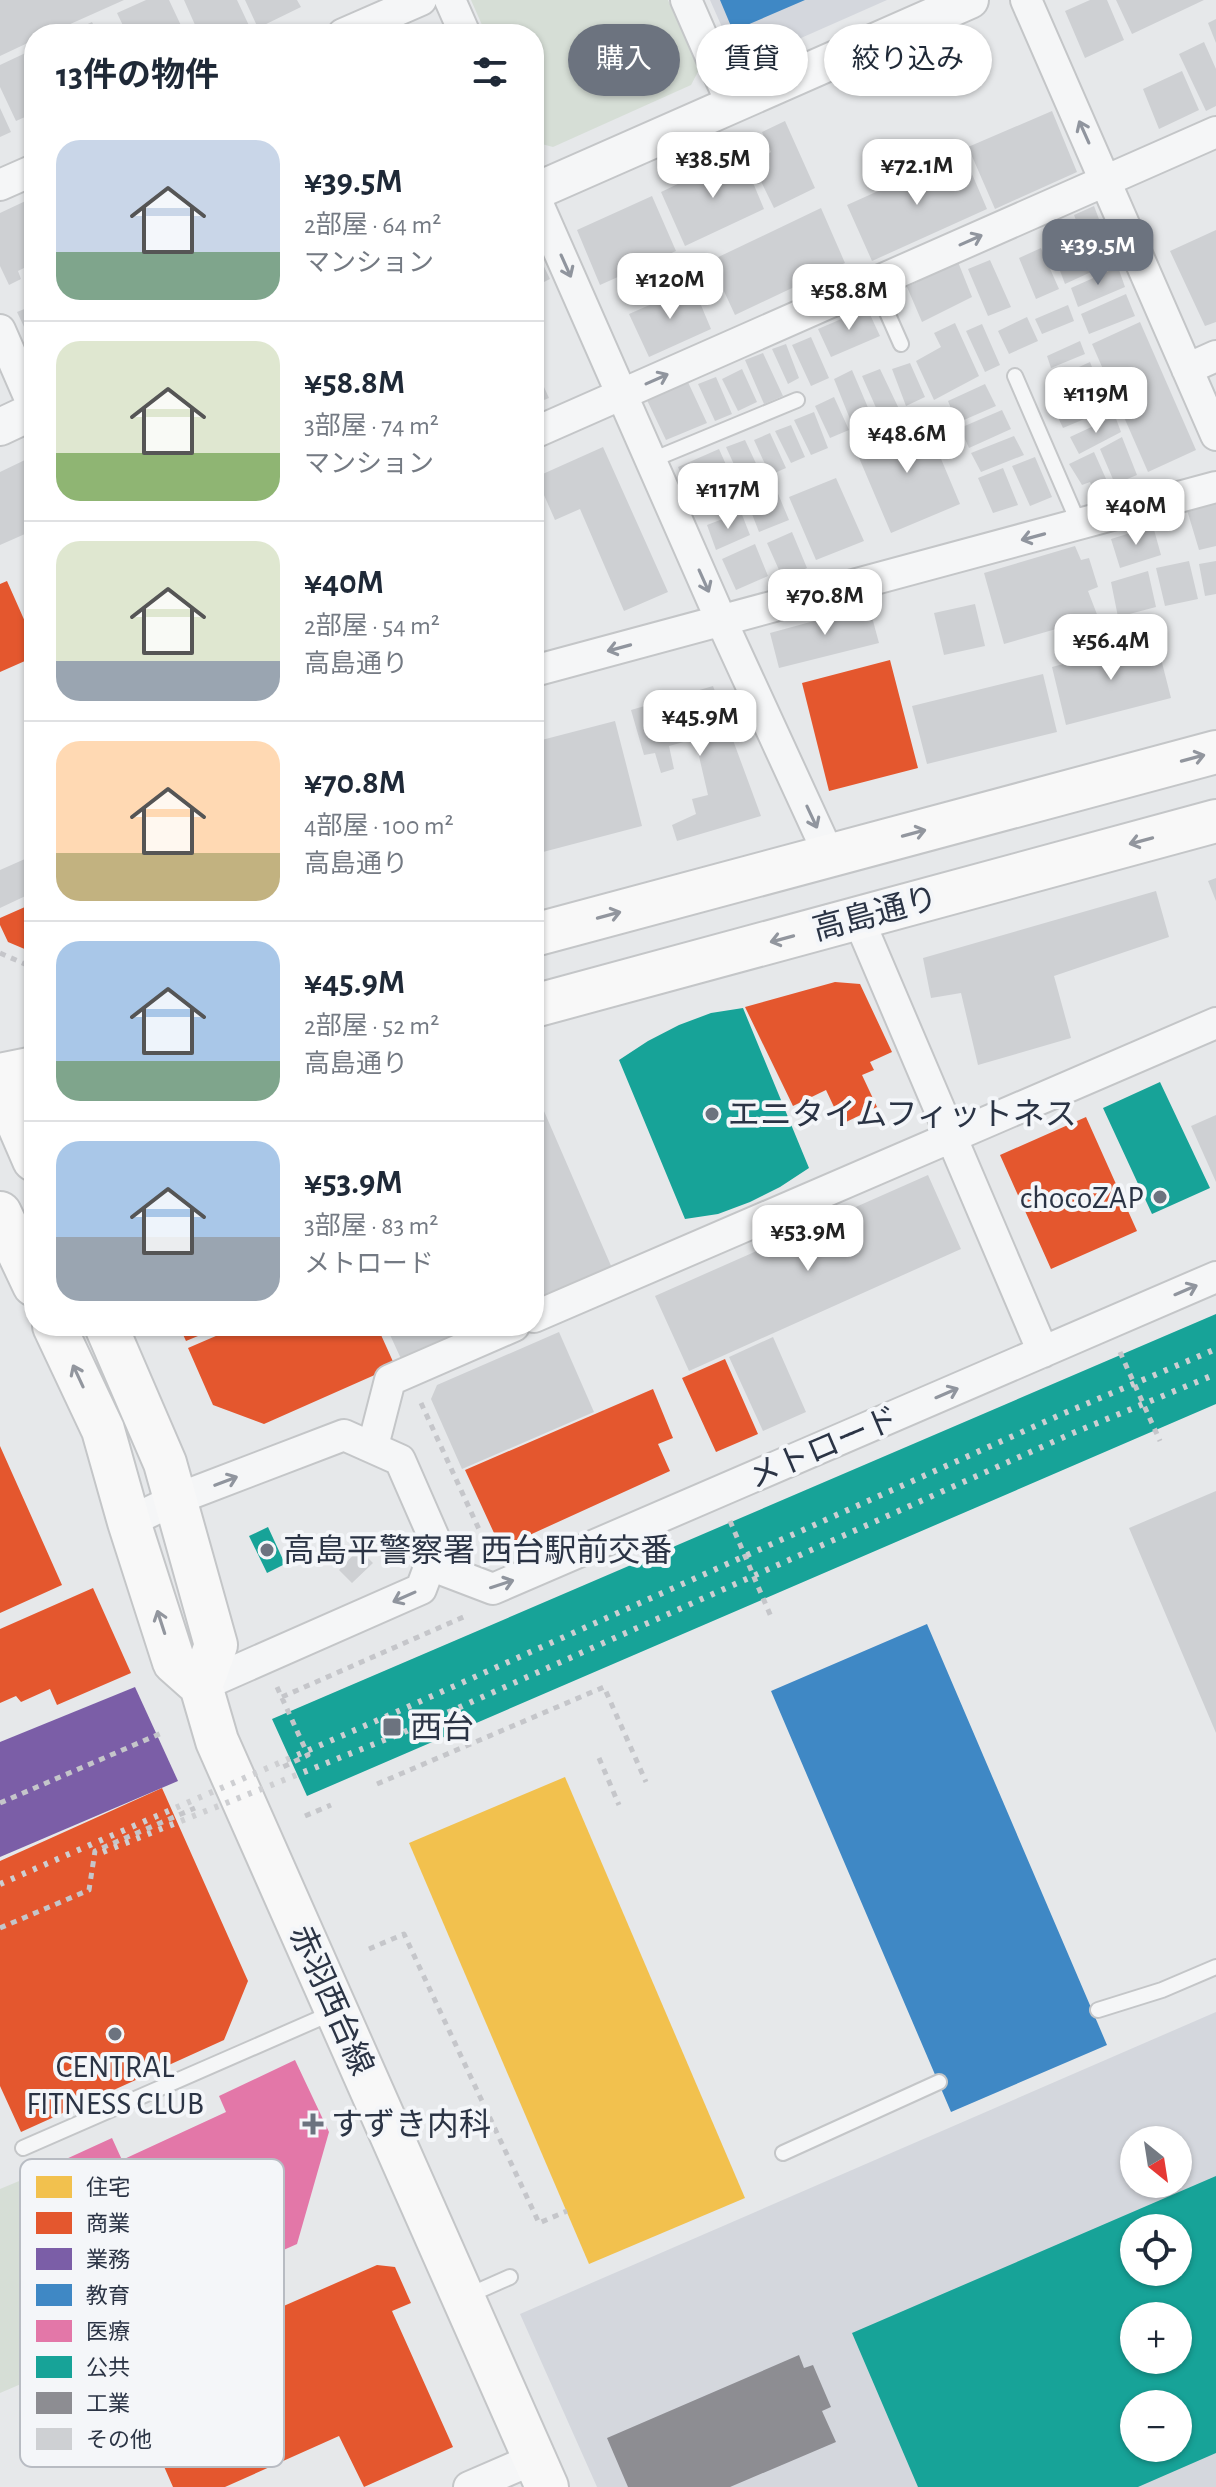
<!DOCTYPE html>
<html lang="ja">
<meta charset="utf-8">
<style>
:root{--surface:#fff;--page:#f6f6f7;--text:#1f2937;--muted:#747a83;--line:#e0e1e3;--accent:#6c737f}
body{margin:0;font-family:"Alegreya Sans","Noto Sans JP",sans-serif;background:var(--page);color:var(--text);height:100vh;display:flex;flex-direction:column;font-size:30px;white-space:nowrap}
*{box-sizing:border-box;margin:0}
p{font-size:26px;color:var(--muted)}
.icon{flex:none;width:44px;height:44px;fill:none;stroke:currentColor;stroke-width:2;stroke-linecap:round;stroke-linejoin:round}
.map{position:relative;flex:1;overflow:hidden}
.drawer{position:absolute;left:24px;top:24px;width:520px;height:1312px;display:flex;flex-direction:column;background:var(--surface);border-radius:32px;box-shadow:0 2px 6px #0004}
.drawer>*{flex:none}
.top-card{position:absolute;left:568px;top:24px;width:528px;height:72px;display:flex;gap:16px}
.needle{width:52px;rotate:150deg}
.fabs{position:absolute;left:1120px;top:2126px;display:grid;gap:16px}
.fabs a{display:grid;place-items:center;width:72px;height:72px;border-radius:50%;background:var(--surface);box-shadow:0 2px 6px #0004;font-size:40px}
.price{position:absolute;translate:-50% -68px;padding:0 18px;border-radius:16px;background:#fff;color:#222;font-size:26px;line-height:52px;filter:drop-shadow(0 2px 4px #0008)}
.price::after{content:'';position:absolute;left:50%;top:48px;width:24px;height:18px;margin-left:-12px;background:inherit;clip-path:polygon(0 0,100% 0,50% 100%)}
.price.active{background:var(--accent);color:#fff}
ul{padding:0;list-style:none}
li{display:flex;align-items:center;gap:24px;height:200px;padding:0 32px}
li+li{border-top:2px solid var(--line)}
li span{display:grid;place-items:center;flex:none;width:224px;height:160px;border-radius:24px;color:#555}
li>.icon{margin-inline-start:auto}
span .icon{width:96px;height:96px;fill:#fffc;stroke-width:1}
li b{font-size:34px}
h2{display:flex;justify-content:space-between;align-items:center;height:96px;padding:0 32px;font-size:34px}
.chip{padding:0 28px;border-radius:36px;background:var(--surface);box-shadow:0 2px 6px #0004;font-size:28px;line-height:72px}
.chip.active{background:var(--accent);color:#fff}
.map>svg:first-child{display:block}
.built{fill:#d4d7dd;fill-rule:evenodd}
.green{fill:#d6ded6}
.homes{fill:#f2c14e}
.shops{fill:#e4572e}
.offices{fill:#7b5ea7}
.schools{fill:#3f88c5}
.health{fill:#e377a8}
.public{fill:#17a398;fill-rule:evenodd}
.industry{fill:#8d8d92}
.building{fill:#ced0d3}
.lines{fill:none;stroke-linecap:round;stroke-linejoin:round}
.service-casing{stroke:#c4c6c8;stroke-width:18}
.minor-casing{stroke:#c4c6c8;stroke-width:34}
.tertiary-casing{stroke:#c4c6c8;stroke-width:40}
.secondary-casing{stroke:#c4c6c8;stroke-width:46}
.path{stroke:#c5c6ca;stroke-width:5;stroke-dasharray:6 6;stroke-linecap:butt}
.service{stroke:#f5f6f7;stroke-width:14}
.minor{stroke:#f5f6f7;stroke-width:30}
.tertiary{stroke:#f5f6f7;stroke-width:36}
.secondary{stroke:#f8f8f8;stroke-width:42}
.rail{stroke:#cecfd2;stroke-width:6;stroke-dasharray:4 8;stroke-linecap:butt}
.oneway{stroke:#90959e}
.oneway2{stroke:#92969e}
.poi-dot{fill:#6c737f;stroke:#f4f6f9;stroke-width:3}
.labels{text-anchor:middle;stroke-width:8;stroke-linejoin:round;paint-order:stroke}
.street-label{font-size:32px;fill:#2b3445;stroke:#f4f6f9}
.poi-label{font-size:32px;fill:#2b3445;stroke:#f4f6f9;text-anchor:start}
.key{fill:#f4f6f9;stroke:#b8bcc3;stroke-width:2}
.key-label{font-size:22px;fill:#2b3445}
</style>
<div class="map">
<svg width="1216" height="2487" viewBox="0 0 1216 2487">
<rect width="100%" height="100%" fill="#e6e8ea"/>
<!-- built -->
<path class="built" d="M710 0H887L751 60 733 52Z
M1216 2012V2487H597L520 2314ZM1134 2140H1178V2184H1134ZM1134 2228H1178V2272H1134ZM1134 2316H1178V2360H1134ZM1134 2404H1178V2448H1134Z"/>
<!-- green -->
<path class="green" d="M471 0H668L699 70 691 85 553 147 534 142V34H486Z
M24 2179 98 2351 0 2393V2189Z"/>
<!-- homes -->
<path class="homes" d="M565 1777 745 2198 589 2264 409 1843Z"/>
<!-- shops -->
<path class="shops" d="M7 581 34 642V657L0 672V584Z
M890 660 918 768 829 791 802 683Z
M34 903V953L8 942 0 925V918Z
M835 982 860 984 892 1052 870 1062 874 1070 862 1075 877 1107 842 1124 826 1090 793 1106 745 1007Z
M1086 1117 1137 1231 1051 1269 1000 1155Z
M179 1326H222L186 1341Z
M239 1326H377L395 1366 264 1424 213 1405 188 1348Z
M725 1359 758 1434 716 1452 682 1378Z
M653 1389 673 1438 658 1444 670 1471 512 1543 494 1533 465 1470Z
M0 1446 62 1585 0 1613Z
M93 1588 131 1673 57 1705 50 1689 21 1702 16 1696 0 1703V1629Z
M162 1788 248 1981 224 2040 21 2132 0 2086V1861Z
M377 2265 395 2267 411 2303 392 2311 453 2447 364 2487 339 2436 225 2487H173L148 2430 276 2373 252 2320Z"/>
<!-- offices -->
<path class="offices" d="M135 1687 178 1781 0 1857V1742Z"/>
<!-- schools -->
<path class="schools" d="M720 0H805L733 31Z
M927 1624 1107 2045 951 2112 771 1691Z"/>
<!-- health -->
<path class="health" d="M295 2060 329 2132 297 2244 270 2256 241 2194 250 2190 242 2173 150 2216 165 2250 105 2278 53 2165 112 2138 122 2160 226 2112 219 2096Z"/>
<!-- public -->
<path class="public" d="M743 1008 809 1168 780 1187 750 1202 718 1214 685 1219 619 1060 648 1041 679 1025 711 1013Z
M1160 1082 1210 1188 1152 1214 1103 1108Z
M1216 1314V1404L307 1796 272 1719Z
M268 1527 285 1564 267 1573 249 1536Z
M1216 2176V2453L1138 2487H918L852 2333ZM1134 2228H1178V2272H1134ZM1134 2316H1178V2360H1134ZM1134 2404H1178V2448H1134Z"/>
<!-- industry -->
<path class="industry" d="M799 2355 804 2368 813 2365 831 2407 822 2411 836 2442 730 2487H628L607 2438Z"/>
<!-- building -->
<path class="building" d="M0 0H124L48 34H34V40L0 56Z
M146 0H169L185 34H127L117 13Z
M184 0H237L253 34H199Z
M245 0H297L301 7 258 28Z
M1090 0H1107L1124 40 1085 58 1065 11Z
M1116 0H1204L1132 34Z
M1216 19V43L1208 23Z
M92 22 98 34H67Z
M1204 42 1216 69V106L1206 111 1179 54Z
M34 49V113L16 121 0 87V65Z
M1182 71 1199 110 1159 129 1143 89Z
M0 108 11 132 0 137Z
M1052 111 1077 172 995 209 968 147Z
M785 121 815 188 774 208 752 163 771 152 762 132Z
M963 153 987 209 872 261 847 205Z
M741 154 764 209 685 246 661 192Z
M652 196 676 251 600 285 577 230Z
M34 197V263L18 271 21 279 9 285 0 266V213Z
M1094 206 1105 235 1085 244 1074 215Z
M821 208 845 263 735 315 710 261Z
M1066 220 1078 250 1057 258 1044 229Z
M1216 230V322L1205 326 1170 251Z
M1107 245 1115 261 1065 284 1059 268Z
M534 246 550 279 534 287Z
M1041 248 1059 289 1036 299 1019 258Z
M990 260 1011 307 988 316 968 269Z
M958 262 972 297 922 322 907 287Z
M1118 267 1125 287 1078 307 1071 288Z
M693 286 711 329 649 357 629 314Z
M1126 294 1135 316 1089 334 1081 314Z
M34 305V348L17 312Z
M1068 305 1074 321 1042 334 1035 319Z
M867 308 880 336 831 357 818 329Z
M1027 317 1038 341 1009 354 998 331Z
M1140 322 1196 450 1148 472 1092 344Z
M955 323 979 376 934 400 916 361 941 347 934 333Z
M982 324 1000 365 985 372 966 331Z
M811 337 829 378 811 386 792 345Z
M1080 341 1085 354 1051 368 1047 356Z
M786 344 799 378 788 384 772 349Z
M763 353 783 396 764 404 745 360Z
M1090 362 1097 380 1057 399 1050 380Z
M910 363 925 397 906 406 892 369Z
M534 365 549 398 534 404Z
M742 369 757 402 738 411 722 379Z
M880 369 900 411 881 419 862 376Z
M852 370 875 424 856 434 834 379Z
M716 377 732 414 715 421 698 384Z
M687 380 707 423 666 440 646 398Z
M985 384 996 406 957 423 948 401Z
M1100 393 1108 409 1063 428 1056 413Z
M834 397 849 430 830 438 815 406Z
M1002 410 1011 429 969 448 960 428Z
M814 412 828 448 811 455 794 420Z
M923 416 960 504 891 533 854 446Z
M1115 416 1121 432 1079 454 1070 437Z
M791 425 805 457 791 463 775 431Z
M770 433 786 468 770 475 754 440Z
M1014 436 1024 455 981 472 971 453Z
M1122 437 1137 475 1115 484 1100 449Z
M745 440 761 474 742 482 726 447Z
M603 447 668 592 624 611 580 509 555 520 536 477Z
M719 449 737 489 696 507 678 467Z
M1094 452 1111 490 1096 497 1090 482 1082 485 1069 464Z
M1035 457 1052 497 1030 506 1012 466Z
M27 459 34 475V530L0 545V472Z
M1003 468 1018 505 993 513 978 478Z
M836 478 864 541 816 560 789 497Z
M774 484 789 520 759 532 745 496Z
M1216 503V546L1199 550 1187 510Z
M741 512 750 535 716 550 707 525Z
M1153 526 1161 555 1120 568 1111 539Z
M792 532 807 568 783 579 767 543Z
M755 544 768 576 736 590 722 559Z
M1075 546 1081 560 1089 558 1098 587 1088 591 1098 617 1004 644 984 573Z
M1189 561 1198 599 1165 606 1156 568Z
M1216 561V594L1205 596 1199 564Z
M1148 571 1156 607 1118 617 1111 582Z
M975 604 985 646 944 655 934 613Z
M869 606 879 643 779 668 770 633Z
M1156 639 1171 698 1066 725 1052 667Z
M1043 674 1057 732 927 764 912 706Z
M713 686 761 816 677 841 672 825 696 814 692 799 708 795 695 739 669 746 674 769 661 773 655 753 644 755 631 710Z
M615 721 642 826 543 852 537 830H534V742Z
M34 855V892L0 908V870Z
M1216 878V901L1208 881Z
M1156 891 1169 937 1054 976 1071 1038 978 1065 961 993 931 998 923 958Z
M534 1088 612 1268 534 1302Z
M1216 1115V1182L1191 1126Z
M928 1175 961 1249 689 1371 655 1296Z
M386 1326H480L402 1361Z
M559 1332 594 1412 462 1469 431 1399 437 1385Z
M773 1337 806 1412 763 1431 729 1357Z
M1216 1491V1733L1129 1528Z
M359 1549 373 1563 352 1583 339 1570Z"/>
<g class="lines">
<!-- service casing -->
<g class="service-casing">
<path id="service" d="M874 283 901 344
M1015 376 1079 524
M652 460 797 400
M1098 2010 1162 1990 1216 1967
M23 2148 332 2013
M783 2153 939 2082
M467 2296 510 2277"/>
</g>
<!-- minor casing -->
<g class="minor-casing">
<path id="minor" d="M450 0 465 34
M686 0 732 105
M1026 0 1216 435
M343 34 421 0
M0 185 34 170
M534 195 721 620 829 855
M0 330 34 408
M1187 369 1216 356
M534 433 1216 132
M534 671 1216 487
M858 918 1043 1352
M534 1317 1216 1023
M373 1446 390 1380 514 1326
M129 1522 174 1500 344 1435 400 1460 435 1540 430 1565 421 1589 201 1686
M430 1565 493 1589 1216 1277
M469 2487 534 2459"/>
</g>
<!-- tertiary casing -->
<g class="tertiary-casing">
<path id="tertiary" d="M534 192 970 0
M0 427 34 411"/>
</g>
<!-- secondary casing -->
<g class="secondary-casing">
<path id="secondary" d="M534 935 1216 752
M534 1006 1216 821
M0 1075 34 1068
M0 1082 34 1160
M0 1213 34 1285
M54 1326 103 1430 129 1522 174 1662 201 1686
M106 1326 165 1463 216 1645 201 1686
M201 1686 217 1741 547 2487"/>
</g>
<!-- path -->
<path class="path" d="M0 953 34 968
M1120 1352 1160 1441
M421 1403 489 1551
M730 1521 772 1619
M277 1687 308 1755 283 1767
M282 1697 468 1615
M599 1758 619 1805
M377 1784 604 1687 646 1782
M0 1803 164 1732
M305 1816 331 1805
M0 1928 89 1890 95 1851 195 1808
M369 1949 404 1934 539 2223 567 2211"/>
<!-- service -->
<use href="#service" class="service"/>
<!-- minor -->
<use href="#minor" class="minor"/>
<!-- tertiary -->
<use href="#tertiary" class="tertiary"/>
<!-- secondary -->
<use href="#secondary" class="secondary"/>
<!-- rail -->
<path class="rail" d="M103 1852 402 1733 1073 1433 1216 1374
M0 1884 392 1714 1060 1415 1216 1349"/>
</g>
<!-- one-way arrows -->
<defs><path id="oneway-shaft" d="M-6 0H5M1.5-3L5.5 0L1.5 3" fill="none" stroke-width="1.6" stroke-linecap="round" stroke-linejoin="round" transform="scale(2)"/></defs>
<g class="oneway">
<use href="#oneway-shaft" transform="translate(1084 132) rotate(-114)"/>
<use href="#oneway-shaft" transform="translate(971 240) rotate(-24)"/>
<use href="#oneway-shaft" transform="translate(566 266) rotate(66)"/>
<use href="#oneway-shaft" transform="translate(657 379) rotate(-24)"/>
<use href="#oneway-shaft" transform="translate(1033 537) rotate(165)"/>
<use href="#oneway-shaft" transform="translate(704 581) rotate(66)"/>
<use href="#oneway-shaft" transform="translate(619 648) rotate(165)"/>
<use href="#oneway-shaft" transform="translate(812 817) rotate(65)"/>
<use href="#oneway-shaft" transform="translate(1186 1290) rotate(-23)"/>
<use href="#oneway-shaft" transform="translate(947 1393) rotate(-23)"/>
<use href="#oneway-shaft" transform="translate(226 1481) rotate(-21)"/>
<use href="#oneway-shaft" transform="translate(502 1584) rotate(-18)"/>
<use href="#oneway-shaft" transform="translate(404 1597) rotate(156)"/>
</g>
<g class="oneway2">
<use href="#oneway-shaft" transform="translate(1193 758) rotate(-15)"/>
<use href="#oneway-shaft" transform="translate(914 833) rotate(-15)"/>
<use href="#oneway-shaft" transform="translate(1141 841) rotate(165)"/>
<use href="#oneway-shaft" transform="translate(609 915) rotate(-15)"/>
<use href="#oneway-shaft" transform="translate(782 939) rotate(165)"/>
<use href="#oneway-shaft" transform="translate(78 1376) rotate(-115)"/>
<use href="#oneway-shaft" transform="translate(161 1622) rotate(-108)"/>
</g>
<!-- markers -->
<g class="poi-dot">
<circle cx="712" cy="1114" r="8"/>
<circle cx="1160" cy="1197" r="8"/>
<circle cx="267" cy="1550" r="8"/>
<rect x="382" y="1717" width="20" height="20" rx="4"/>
<circle cx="115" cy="2034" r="8"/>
<path d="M309 2112h8v8h8v8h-8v8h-8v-8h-8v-8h8z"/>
</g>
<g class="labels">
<!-- street labels -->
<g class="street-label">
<text transform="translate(875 913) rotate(-15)" y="11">高島通り</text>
<text transform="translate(823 1447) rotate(-23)" y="11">メトロード</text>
<text transform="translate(332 2000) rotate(66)" y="11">赤羽西台線</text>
</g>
<!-- poi labels -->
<g class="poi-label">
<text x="728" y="1125">エニタイムフィットネス</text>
<text x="1144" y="1208" text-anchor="end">chocoZAP</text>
<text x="283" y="1561">高島平警察署 西台駅前交番</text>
<text x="410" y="1738">西台</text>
<text x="115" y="2077" text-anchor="middle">CENTRAL<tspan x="115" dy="37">FITNESS CLUB</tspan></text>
<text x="331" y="2135">すずき内科</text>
</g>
</g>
<!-- legend -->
<rect x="20" y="2159" width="264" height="308" rx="12" class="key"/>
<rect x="36" y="2176" width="36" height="22" fill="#f2c14e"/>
<rect x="36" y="2212" width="36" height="22" fill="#e4572e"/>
<rect x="36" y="2248" width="36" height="22" fill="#7b5ea7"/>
<rect x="36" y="2284" width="36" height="22" fill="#3f88c5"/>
<rect x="36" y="2320" width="36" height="22" fill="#e377a8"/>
<rect x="36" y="2356" width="36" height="22" fill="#17a398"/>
<rect x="36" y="2392" width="36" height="22" fill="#8d8d92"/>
<rect x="36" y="2428" width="36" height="22" fill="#ced0d3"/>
<g class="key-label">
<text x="86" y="2195">住宅</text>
<text x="86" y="2231">商業</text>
<text x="86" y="2267">業務</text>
<text x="86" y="2303">教育</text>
<text x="86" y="2339">医療</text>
<text x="86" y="2375">公共</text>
<text x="86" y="2411">工業</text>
<text x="86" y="2447">その他</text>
</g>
</svg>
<div class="fabs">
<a><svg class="needle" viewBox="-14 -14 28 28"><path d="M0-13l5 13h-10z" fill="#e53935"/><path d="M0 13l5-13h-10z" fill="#747a83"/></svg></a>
<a><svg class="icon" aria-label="locate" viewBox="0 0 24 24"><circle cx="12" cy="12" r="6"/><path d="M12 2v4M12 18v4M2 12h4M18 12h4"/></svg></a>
<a>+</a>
<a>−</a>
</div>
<b class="price" style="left:713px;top:200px">¥38.5M</b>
<b class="price" style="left:917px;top:207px">¥72.1M</b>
<b class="price active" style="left:1098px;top:287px">¥39.5M</b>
<b class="price" style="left:670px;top:321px">¥120M</b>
<b class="price" style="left:849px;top:332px">¥58.8M</b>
<b class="price" style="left:1096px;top:435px">¥119M</b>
<b class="price" style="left:907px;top:475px">¥48.6M</b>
<b class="price" style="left:728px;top:531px">¥117M</b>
<b class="price" style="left:1136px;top:547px">¥40M</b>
<b class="price" style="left:825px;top:637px">¥70.8M</b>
<b class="price" style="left:1111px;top:682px">¥56.4M</b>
<b class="price" style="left:700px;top:758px">¥45.9M</b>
<b class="price" style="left:808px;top:1273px">¥53.9M</b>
<div class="top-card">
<a class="chip active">購入</a>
<a class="chip">賃貸</a>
<a class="chip">絞り込み</a>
</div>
<section class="drawer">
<h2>13件の物件<svg class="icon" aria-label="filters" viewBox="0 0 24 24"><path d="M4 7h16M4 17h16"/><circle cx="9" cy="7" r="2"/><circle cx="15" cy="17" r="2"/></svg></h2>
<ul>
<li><span style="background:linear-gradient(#c9d6e8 70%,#7fa58c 0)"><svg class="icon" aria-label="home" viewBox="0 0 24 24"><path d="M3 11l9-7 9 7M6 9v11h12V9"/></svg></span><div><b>¥39.5M</b><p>2部屋 · 64 m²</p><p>マンション</p></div></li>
<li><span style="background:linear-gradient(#dfe7d0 70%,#8fb573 0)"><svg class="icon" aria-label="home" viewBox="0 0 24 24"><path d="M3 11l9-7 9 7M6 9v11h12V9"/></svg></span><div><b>¥58.8M</b><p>3部屋 · 74 m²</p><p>マンション</p></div></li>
<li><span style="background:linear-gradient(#dfe7d0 75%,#9aa5b1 0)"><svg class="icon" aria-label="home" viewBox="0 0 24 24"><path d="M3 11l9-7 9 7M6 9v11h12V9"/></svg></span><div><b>¥40M</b><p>2部屋 · 54 m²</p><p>高島通り</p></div></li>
<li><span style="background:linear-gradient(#ffd9b3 70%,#c2b280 0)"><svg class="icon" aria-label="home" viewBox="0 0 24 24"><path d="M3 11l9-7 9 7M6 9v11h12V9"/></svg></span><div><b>¥70.8M</b><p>4部屋 · 100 m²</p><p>高島通り</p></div></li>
<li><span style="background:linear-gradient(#a9c7e8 75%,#7fa58c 0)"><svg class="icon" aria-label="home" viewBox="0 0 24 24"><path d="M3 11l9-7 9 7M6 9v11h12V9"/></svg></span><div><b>¥45.9M</b><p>2部屋 · 52 m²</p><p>高島通り</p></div></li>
<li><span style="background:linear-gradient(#a9c7e8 60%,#9aa5b1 0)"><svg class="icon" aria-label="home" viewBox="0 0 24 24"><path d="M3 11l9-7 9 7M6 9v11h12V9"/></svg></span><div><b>¥53.9M</b><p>3部屋 · 83 m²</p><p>メトロード</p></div></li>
</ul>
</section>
</div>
